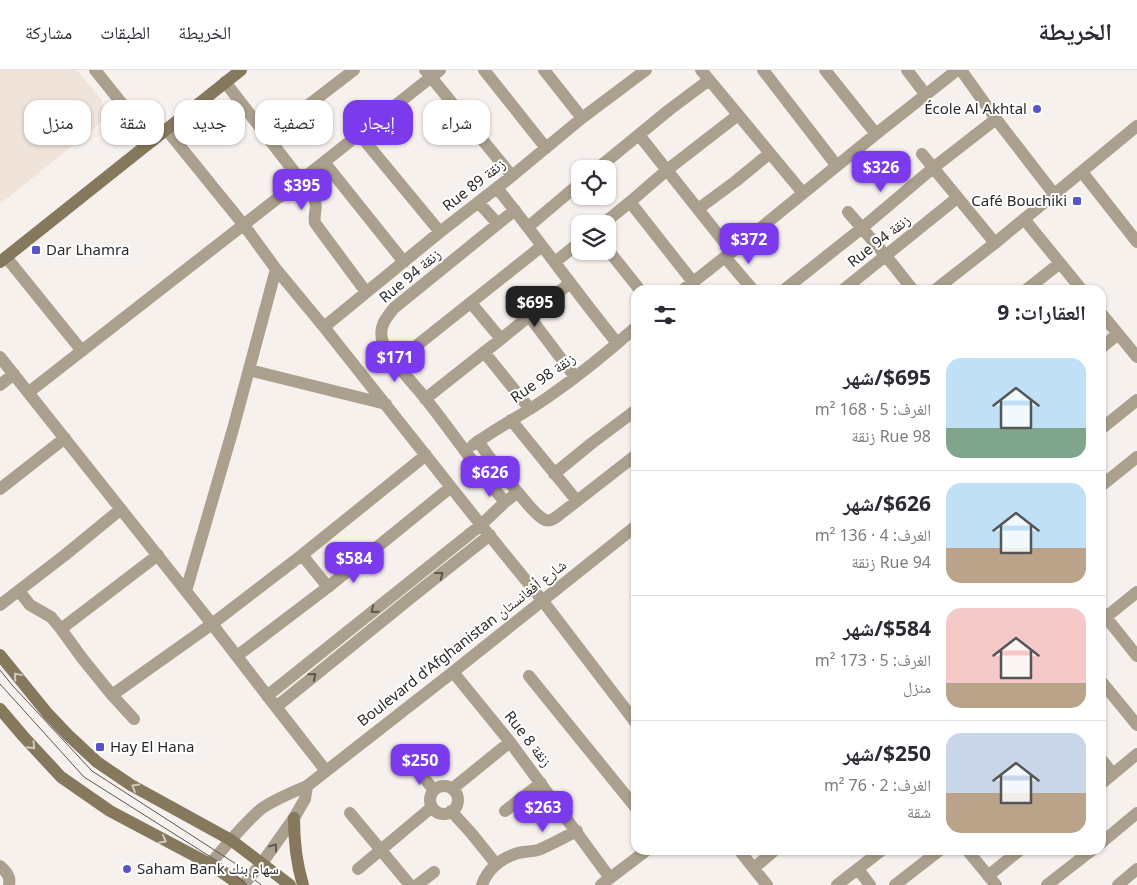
<!DOCTYPE html>
<html lang="ar">
<meta charset="utf-8">
<style>
:root{--surface:#fff;--page:#f2f2f3;--text:#2b2b33;--muted:#7c7c81;--line:#e1e1e2;--accent:#7c3aed}
body{margin:0;font-family:"Noto Sans","Noto Naskh Arabic",sans-serif;background:var(--page);color:var(--text);direction:rtl;height:100vh;display:flex;flex-direction:column;font-size:19px;white-space:nowrap}
*{box-sizing:border-box;margin:0}
p{font-size:16px;color:var(--muted)}
.icon{flex:none;width:28px;height:28px;fill:none;stroke:currentColor;stroke-width:2;stroke-linecap:round;stroke-linejoin:round}
.map{position:relative;flex:1;overflow:hidden;direction:ltr}
.sheet{position:absolute;left:631px;top:215px;width:475px;height:570px;display:flex;flex-direction:column;background:var(--surface);border-radius:15px;box-shadow:0 1px 4px #0004;direction:rtl}
.sheet>*{flex:none}
.banner{position:absolute;left:15px;top:30px;width:475px;height:45px;direction:rtl;display:flex;gap:10px}
.buttons{position:absolute;left:571px;top:90px;display:grid;gap:10px}
.buttons a{display:grid;place-items:center;width:45px;height:45px;border-radius:10px;background:var(--surface);box-shadow:0 1px 4px #0004;font-size:25px}
.price{position:absolute;translate:-50% -42px;padding:0 11px;border-radius:10px;background:var(--accent);color:#fff;font-size:16px;line-height:32px;filter:drop-shadow(0 1px 2px #0008)}
.price::after{content:'';position:absolute;left:50%;top:30px;width:15px;height:11px;margin-left:-8px;background:inherit;clip-path:polygon(0 0,100% 0,50% 100%)}
.price.on{background:#222;color:#fff}
ul{padding:0;list-style:none}
li{display:flex;align-items:center;gap:15px;height:125px;padding:0 20px}
li+li{border-top:1px solid var(--line)}
li span{display:grid;place-items:center;flex:none;width:140px;height:100px;border-radius:15px;color:#555}
li>.icon{margin-inline-start:auto}
span .icon{width:60px;height:60px;fill:#fffc;stroke-width:1}
li b{font-size:21px}
h2{display:flex;justify-content:space-between;align-items:center;height:60px;padding:0 20px;font-size:21px}
.pill{padding:0 18px;border-radius:15px;background:var(--surface);box-shadow:0 1px 4px #0004;font-size:18px;line-height:45px}
.pill.on{background:var(--accent);color:#fff}
header{display:flex;align-items:center;gap:30px;box-sizing:border-box;height:70px;padding:0 25px;background:var(--surface);border-bottom:1px solid var(--line)}
header strong{font-size:24px}
nav{display:flex;gap:28px;margin-inline-start:auto;font-size:18px}
.map>svg:first-child{display:block}
.built{fill:#efe3da}
.lines{fill:none;stroke-linecap:round;stroke-linejoin:round}
.minor{stroke:#aaa08d;stroke-width:12}
.tertiary{stroke:#aaa08d;stroke-width:12}
.secondary{stroke:#86785c;stroke-width:12}
.tram{stroke:#5a5755;stroke-width:1}
.oneway{stroke:#5e5950}
.oneway2{stroke:#cfc9be}
.poi-dot{fill:#5655cc;stroke:#fff;stroke-width:2}
.labels{text-anchor:middle;stroke-width:4;stroke-linejoin:round;paint-order:stroke}
.poi-label{font-size:15px;fill:#2c2a28;stroke:#fff;text-anchor:start}
.street-label{font-size:15px;fill:#2c2a28;stroke:#fff}
</style>
<header>
<strong>الخريطة</strong>
<nav><a>الخريطة</a><a>الطبقات</a><a>مشاركة</a></nav>
</header>
<div class="map">
<svg width="1137" height="815" viewBox="0 0 1137 815">
<rect width="100%" height="100%" fill="#f7f1ee"/>
<!-- built -->
<path class="built" d="M0 0H77L101 29 104 37V43L102 50 96 57 0 134Z"/>
<g class="lines">
<!-- minor -->
<path class="minor" d="M95 0 152 71
M425 0 512 106
M484 0 546 78
M544 0 582 48
M701 0 803 123
M763 0 837 96
M825 0 876 64
M907 0 926 25
M961 0 996 49 1054 124
M225 12 313 126C319 138 313 142 315 153L366 222
M166 59 243 154 276 199 324 257 481 455 542 530 636 653
M359 64 440 162
M639 65 732 182
M268 66 354 0
M922 84 995 173
M324 92 404 192
M597 99 669 40 709 10
M1082 102 1137 172
M497 118C538 169 576 222 617 273
M630 132 693 212
M479 133 498 154
M698 139 736 111 770 83
M848 142 886 186 913 220
M1024 149 1082 220
M603 154 630 132 667 100 738 45
M528 157 580 113
M608 180 640 220
M6 187 82 281
M725 187 753 220
M555 192 580 172
M683 220 725 187 876 64 957 0
M784 220 862 158 933 98 996 49
M843 220 957 128
M1026 220 1060 193
M471 233 501 269
M1101 243 1137 287
M529 246 575 307
M324 257 440 162 512 106 582 48 646 0
M1101 278 1118 264
M484 282 530 339
M0 287 212 554 276 637 326 701
M396 292 542 176
M249 300 386 334
M0 315 14 304
M29 322 324 92 440 0
M425 329 501 269 570 213
M511 350 577 431
M1101 359 1137 330
M478 371C492 392 508 411 525 431 530 437 537 446 545 450 550 452 555 448 559 445L636 385
M473 375C498 357 526 343 551 325 581 304 609 281 636 257
M554 404 592 373 636 340
M1101 416 1137 387
M0 419 65 368
M505 432C477 399 452 362 425 328 414 314 386 286 382 269 379 256 386 248 394 238L515 140
M302 485 328 517
M19 521 30 535 51 547 61 559 82 588 112 625 134 649
M186 521 233 359 276 199
M0 535 65 485 121 439
M1101 541 1137 586
M1101 551 1137 522
M61 559 158 485
M237 586 328 517 451 417
M453 602 510 672 610 808
M529 606 636 738
M1101 611 1137 655
M112 625 212 554 302 485 426 385
M267 626 481 455 505 432 517 423
M276 637 418 522 490 465
M404 684 434 720
M1101 689 1113 704
M1101 714 1137 684
M430 730a14 14 0 1 1 28 0a14 14 0 1 1-28 0Z
M452 719 510 672
M451 741 472 764 496 794
M505 741 541 713
M350 743 410 815
M1101 773 1137 743
M739 780 767 815
M967 780 996 815
M0 796C6 802 11 806 9 815
M754 798 775 780
M358 799 432 737
M858 799 870 815
M988 806 1020 780
M417 815 434 802
M482 815C487 800 500 789 515 784 522 781 530 782 538 780 551 775 564 767 577 761
M601 815 647 780
M837 815 882 780
M895 815 940 780
M1047 815 1092 780
M1118 815 1137 799"/>
<!-- tertiary -->
<path class="tertiary" d="M935 220 995 173 1137 56
M210 794C226 776 242 755 261 739 272 731 295 721 307 716L453 602 636 456
M243 815 262 793 294 748 305 729 307 716"/>
<!-- secondary -->
<path class="secondary" d="M0 192 241 0
M0 585 48 644 68 665 97 692 131 715 231 770 290 815
M0 639 23 666 61 707 110 741 210 794 240 815
M294 748C294 772 296 792 303 815"/>
<!-- tram -->
<path class="tram" d="M0 600 12 615 92 701 236 794 261 815
M0 614 84 707 225 796 247 815"/>
</g>
<!-- one-way arrows -->
<defs><path id="oneway-chevron" d="M-2-3.5L2.5 0L-2 3.5" fill="none" stroke-width="1.6" stroke-linecap="round" stroke-linejoin="round" transform="scale(1.25)"/></defs>
<g class="oneway">
<use href="#oneway-chevron" transform="translate(440 505) rotate(-38)"/>
<use href="#oneway-chevron" transform="translate(374 540) rotate(141)"/>
<use href="#oneway-chevron" transform="translate(313 606) rotate(-39)"/>
<use href="#oneway-chevron" transform="translate(274 777) rotate(-54)"/>
</g>
<g class="oneway2">
<use href="#oneway-chevron" transform="translate(17 606) rotate(-130)"/>
<use href="#oneway-chevron" transform="translate(32 676) rotate(47)"/>
<use href="#oneway-chevron" transform="translate(135 717) rotate(-150)"/>
<use href="#oneway-chevron" transform="translate(163 770) rotate(28)"/>
</g>
<!-- markers -->
<g class="poi-dot">
<circle cx="1037" cy="39" r="5"/>
<rect x="1072" y="126" width="10" height="10" rx="2.5"/>
<rect x="31" y="175" width="10" height="10" rx="2.5"/>
<rect x="95" y="672" width="10" height="10" rx="2.5"/>
<circle cx="127" cy="799" r="5"/>
</g>
<g class="labels">
<!-- poi labels -->
<g class="poi-label">
<text x="1027" y="44" text-anchor="end">École Al Akhtal</text>
<text x="1067" y="136" text-anchor="end">Café Bouchiki</text>
<text x="46" y="185">Dar Lhamra</text>
<text x="110" y="682">Hay El Hana</text>
<text x="137" y="804">Saham Bank سهام بنك</text>
</g>
<!-- street labels -->
<g class="street-label">
<text transform="translate(474 115) rotate(-38)" y="5">Rue 89 زنقة</text>
<text transform="translate(879 171) rotate(-38)" y="5">Rue 94 زنقة</text>
<text transform="translate(410 206) rotate(-40)" y="5">Rue 94 زنقة</text>
<text transform="translate(543 308) rotate(-35)" y="5">Rue 98 زنقة</text>
<text transform="translate(462 573) rotate(-38)" y="5">Boulevard d'Afghanistan شارع أفغانستان</text>
<text transform="translate(528 669) rotate(52)" y="5">Rue 8 زنقة</text>
</g>
</g>
</svg>
<div class="buttons">
<a><svg class="icon" aria-label="locate" viewBox="0 0 24 24"><circle cx="12" cy="12" r="6"/><path d="M12 2v4M12 18v4M2 12h4M18 12h4"/></svg></a>
<a><svg class="icon" aria-label="layers" viewBox="0 0 24 24"><path d="M12 4l9 5-9 5-9-5zM3 14l9 5 9-5"/></svg></a>
</div>
<b class="price" style="left:881px;top:123px">$326</b>
<b class="price" style="left:302px;top:141px">$395</b>
<b class="price" style="left:749px;top:195px">$372</b>
<b class="price on" style="left:535px;top:258px">$695</b>
<b class="price" style="left:395px;top:313px">$171</b>
<b class="price" style="left:490px;top:428px">$626</b>
<b class="price" style="left:354px;top:514px">$584</b>
<b class="price" style="left:420px;top:716px">$250</b>
<b class="price" style="left:543px;top:763px">$263</b>
<div class="banner">
<a class="pill">شراء</a>
<a class="pill on">إيجار</a>
<a class="pill">تصفية</a>
<a class="pill">جديد</a>
<a class="pill">شقة</a>
<a class="pill">منزل</a>
</div>
<section class="sheet">
<h2>العقارات: 9<svg class="icon" aria-label="filters" viewBox="0 0 24 24"><path d="M4 7h16M4 17h16"/><circle cx="9" cy="7" r="2"/><circle cx="15" cy="17" r="2"/></svg></h2>
<ul>
<li><span style="background:linear-gradient(#bfe0f5 70%,#7fa58c 0)"><svg class="icon" aria-label="home" viewBox="0 0 24 24"><path d="M3 11l9-7 9 7M6 9v11h12V9"/></svg></span><div><b>$695/شهر</b><p>الغرف: 5 · 168 m²</p><p>Rue 98 زنقة</p></div></li>
<li><span style="background:linear-gradient(#bfe0f5 65%,#b9a48a 0)"><svg class="icon" aria-label="home" viewBox="0 0 24 24"><path d="M3 11l9-7 9 7M6 9v11h12V9"/></svg></span><div><b>$626/شهر</b><p>الغرف: 4 · 136 m²</p><p>Rue 94 زنقة</p></div></li>
<li><span style="background:linear-gradient(#f6c9c9 75%,#b9a48a 0)"><svg class="icon" aria-label="home" viewBox="0 0 24 24"><path d="M3 11l9-7 9 7M6 9v11h12V9"/></svg></span><div><b>$584/شهر</b><p>الغرف: 5 · 173 m²</p><p>منزل</p></div></li>
<li><span style="background:linear-gradient(#c9d6e8 60%,#b9a48a 0)"><svg class="icon" aria-label="home" viewBox="0 0 24 24"><path d="M3 11l9-7 9 7M6 9v11h12V9"/></svg></span><div><b>$250/شهر</b><p>الغرف: 2 · 76 m²</p><p>شقة</p></div></li>
</ul>
</section>
</div>
